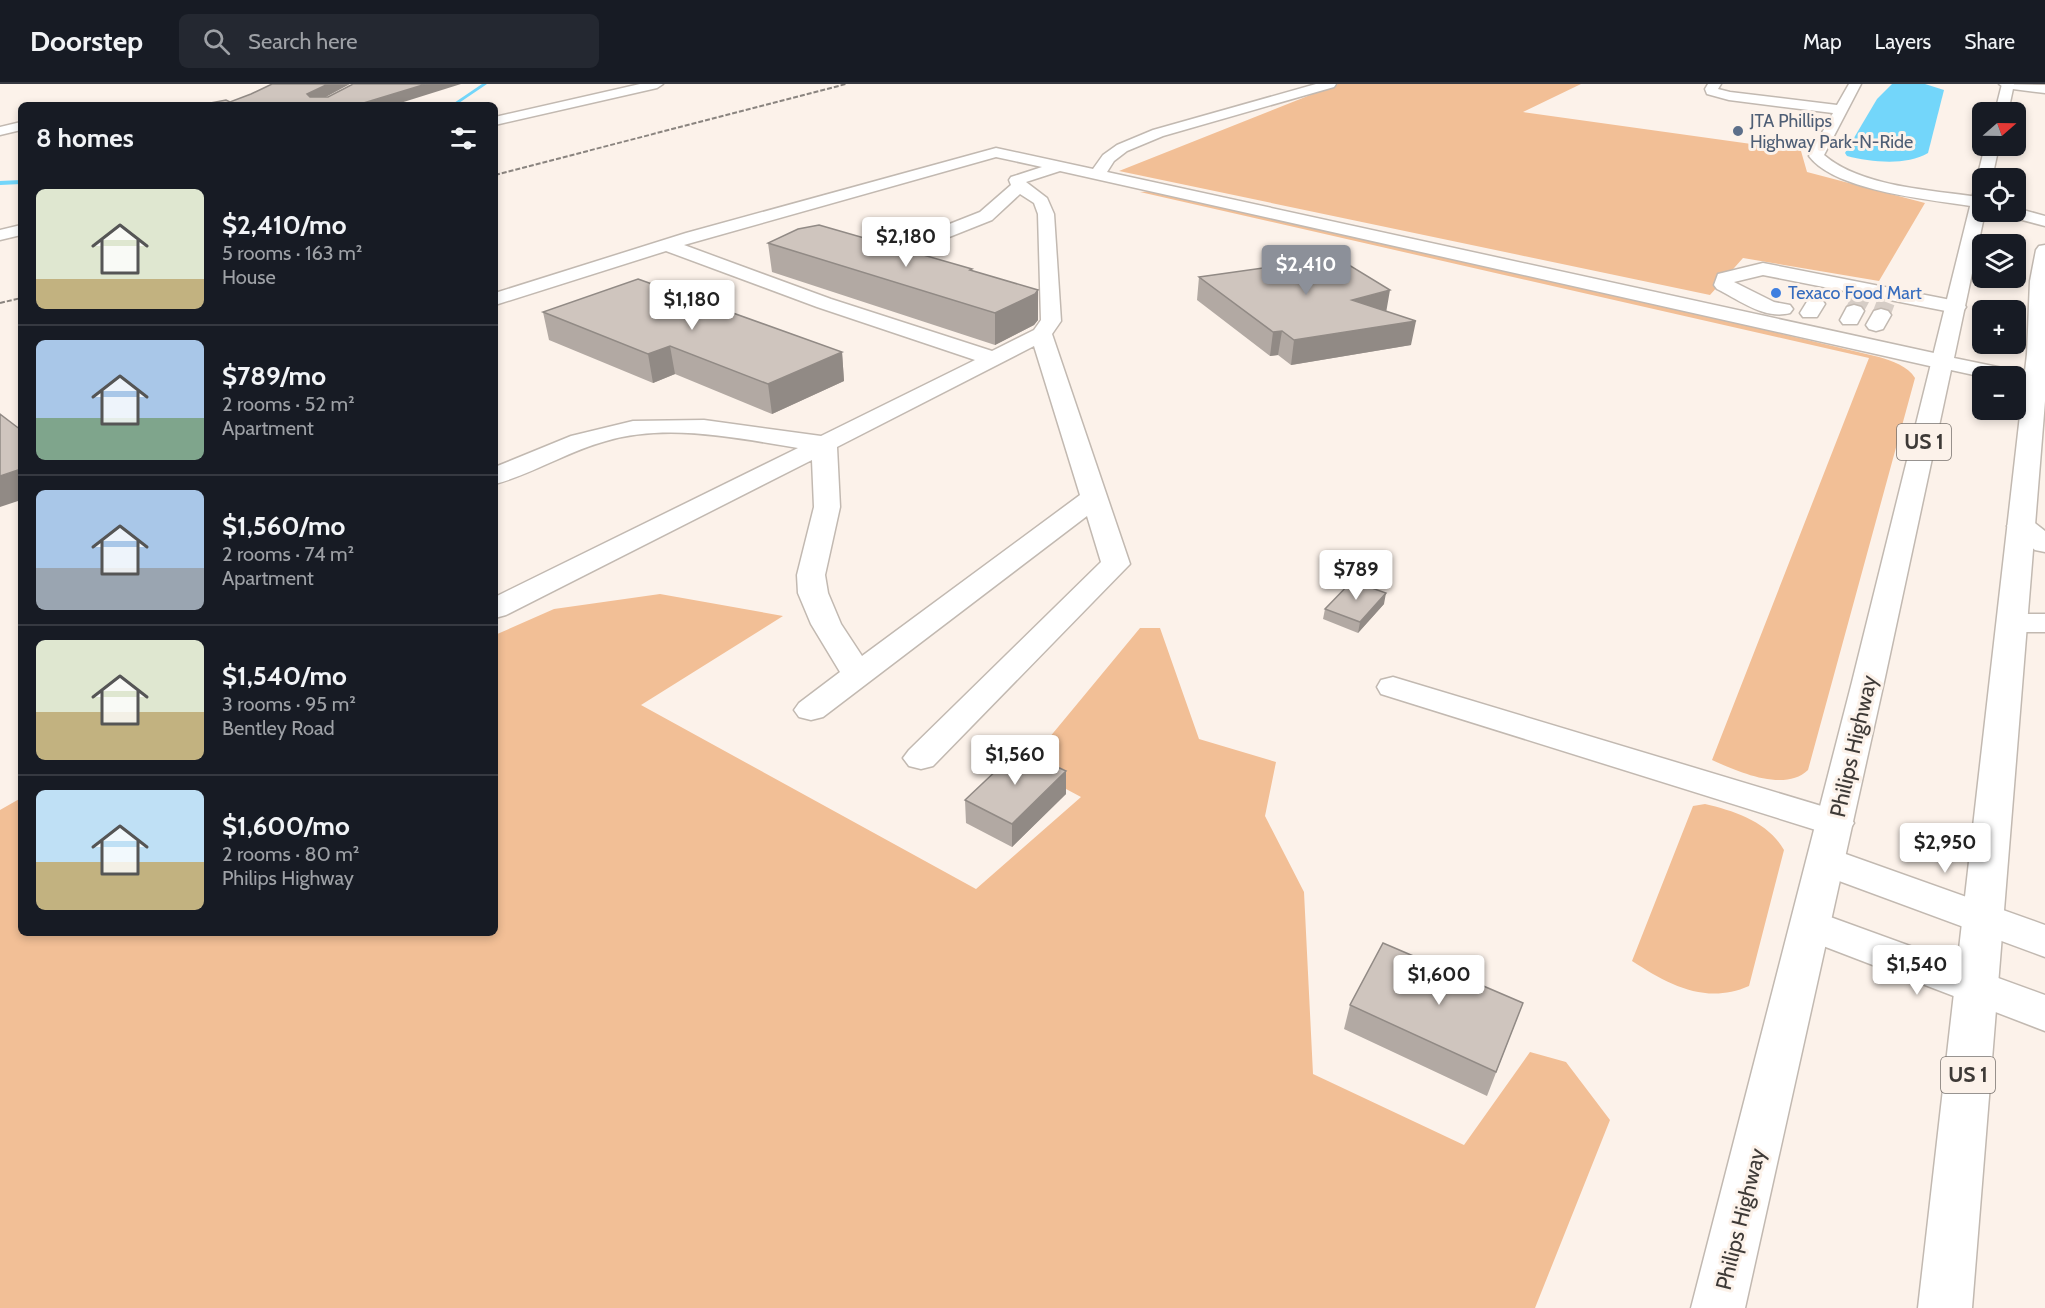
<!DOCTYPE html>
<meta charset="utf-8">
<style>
:root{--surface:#171b24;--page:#242831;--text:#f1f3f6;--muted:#9ea1a6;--line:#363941;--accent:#8c9099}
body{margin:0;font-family:Cabin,sans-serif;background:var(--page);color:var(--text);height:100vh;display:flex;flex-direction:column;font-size:22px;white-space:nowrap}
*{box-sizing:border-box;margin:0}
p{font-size:20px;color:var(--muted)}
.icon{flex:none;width:33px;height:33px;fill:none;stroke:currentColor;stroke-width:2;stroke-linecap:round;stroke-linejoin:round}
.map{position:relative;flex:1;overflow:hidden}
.panel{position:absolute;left:18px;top:18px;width:480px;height:834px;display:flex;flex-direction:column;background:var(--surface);border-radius:9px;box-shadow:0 3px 9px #0003}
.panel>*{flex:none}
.needle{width:39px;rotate:70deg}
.fabs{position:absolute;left:1972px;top:18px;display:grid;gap:12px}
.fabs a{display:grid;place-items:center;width:54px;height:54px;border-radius:9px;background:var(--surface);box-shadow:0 3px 9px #0003;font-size:30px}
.price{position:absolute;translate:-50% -51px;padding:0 14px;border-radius:6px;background:#fff;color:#222;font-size:20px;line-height:39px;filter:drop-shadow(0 2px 3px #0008)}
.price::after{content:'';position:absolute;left:50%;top:36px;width:18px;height:14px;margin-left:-9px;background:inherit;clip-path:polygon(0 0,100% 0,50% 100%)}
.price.selected{background:var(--accent);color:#fff}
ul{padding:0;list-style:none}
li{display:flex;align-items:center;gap:18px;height:150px;padding:0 18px}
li+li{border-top:2px solid var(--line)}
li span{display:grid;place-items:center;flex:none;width:168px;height:120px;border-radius:9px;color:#555}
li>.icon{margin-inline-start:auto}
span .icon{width:72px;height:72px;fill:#fffc;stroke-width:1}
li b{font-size:26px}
h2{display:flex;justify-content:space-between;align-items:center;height:72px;padding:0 18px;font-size:26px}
header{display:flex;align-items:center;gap:36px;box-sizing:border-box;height:84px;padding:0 30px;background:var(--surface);border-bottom:2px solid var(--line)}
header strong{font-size:28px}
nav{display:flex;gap:33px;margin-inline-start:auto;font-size:21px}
.search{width:420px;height:54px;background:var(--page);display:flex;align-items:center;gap:15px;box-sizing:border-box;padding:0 21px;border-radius:9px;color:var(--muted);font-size:22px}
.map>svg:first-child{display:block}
.green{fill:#f2bf96}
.water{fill:#73d6fa}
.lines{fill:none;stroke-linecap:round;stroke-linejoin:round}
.stream{fill:#73d6fa;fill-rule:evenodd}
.minor-tunnel{stroke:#d6cdc6;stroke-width:18;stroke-dasharray:18 9;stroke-linecap:butt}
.minor-casing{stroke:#c2b9b1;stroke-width:3}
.major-casing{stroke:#c2b9b1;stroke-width:3}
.minor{fill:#fff;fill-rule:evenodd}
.major{fill:#fff;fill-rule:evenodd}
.rail{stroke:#8a847f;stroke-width:2;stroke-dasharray:5 2;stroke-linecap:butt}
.wall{fill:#b2a9a3}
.shaded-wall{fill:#918a85}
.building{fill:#cfc5be;stroke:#918a85;stroke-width:1.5}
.service-dot{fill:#5c6f8a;stroke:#fcf2ea;stroke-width:2}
.shop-dot{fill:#3f7fe0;stroke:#fcf2ea;stroke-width:2}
.labels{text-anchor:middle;stroke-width:6;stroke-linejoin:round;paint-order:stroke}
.far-service-label{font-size:18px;fill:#4e5e75;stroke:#fcf2ea;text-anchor:start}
.far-shop-label{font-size:18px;fill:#366cbe;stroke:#fcf2ea;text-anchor:start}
.shield{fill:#fcf2ea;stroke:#77716d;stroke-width:1.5}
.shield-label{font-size:21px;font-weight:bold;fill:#3e3a37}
.street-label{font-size:22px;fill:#3e3a37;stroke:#fcf2ea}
</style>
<header>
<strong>Doorstep</strong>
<div class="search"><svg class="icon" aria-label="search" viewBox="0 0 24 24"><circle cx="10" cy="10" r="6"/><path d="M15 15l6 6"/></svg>Search here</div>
<nav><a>Map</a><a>Layers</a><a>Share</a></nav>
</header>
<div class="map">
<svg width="2045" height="1224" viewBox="0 0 2045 1224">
<rect width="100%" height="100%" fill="#fcf2ea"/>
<!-- green -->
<path class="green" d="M1338 0H1581L1523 28 1801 67 1807 88 1925 119 1879 197 1743 174 1710 211 1119 87Z
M1157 107 1682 226 1879 273C1892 277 1908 282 1915 294L1808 686C1784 709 1737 687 1712 676L1869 274 1140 108Z
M660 510 783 532 641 621 976 805 1081 713 1025 683 1140 544H1160L1199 655 1276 678 1265 732 1304 808 1313 990 1464 1061 1530 968 1566 978 1610 1036 1535 1224H0V726L21 714V849H495V551L554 525Z
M1705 720C1735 727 1768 738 1784 766L1749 902C1706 921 1669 901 1632 877L1693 722Z"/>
<!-- water -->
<path class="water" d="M1892 0H1925L1944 6 1928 69C1906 82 1871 78 1847 72L1845 69 1877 15Z"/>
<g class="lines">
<!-- stream -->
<path class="stream" d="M482 0H487L456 21H451Z
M21 96V100L0 101V97Z"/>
<!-- minor-tunnel -->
<path class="minor-tunnel" d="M1815 220 1822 207
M1854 227 1861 214
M1881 231 1886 218"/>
<!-- minor casing -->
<g class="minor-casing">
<path id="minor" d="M640 0H663L657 4 495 41V33Z
M1316 0H1336L1334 3 1163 52 1127 67 1114 77 1107 88 1943 271 1951 273 1954 278 1951 283 1943 285 1060 87 1026 98 1047 114 1054 130 1061 237 1052 250 1130 480 933 682 921 685 909 682 903 674 909 666 1101 478 1087 432 823 633 811 636 799 633 794 626 799 619 840 588 811 540 798 509 797 491 814 423 812 376 506 531 495 534V513L798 364C736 354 668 339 606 357 568 367 533 390 495 400V383L571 352 633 337 704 336 821 352 975 276 817 223 666 167 495 221V209L686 149 996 64 1093 85 1103 71 1117 61 1153 46ZM996 73 1042 83 1011 93 1009 96 1011 101 980 128 881 167 859 165 853 166 850 170 853 174C864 177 878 180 889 177L992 136 1020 110 1034 119 1038 130 1041 236 1034 246 992 267 831 215 684 161ZM1034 262 1080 411 862 572 841 540 828 509 825 491 840 423 837 363Z
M1708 0H1721L1718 5 1730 8 1837 21 1849 0H1861L1824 71C1861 103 1931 106 1978 113L1983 114V122L1978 123C1934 116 1836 108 1809 72L1833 29 1729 16 1707 10 1705 5Z
M1999 0 2045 1V9L2005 4Z
M21 38V46L0 51V43Z
M21 141V151L0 156V146Z
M1763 179 1956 217 1963 219 1966 223 1963 227 1956 229 1763 191 1734 198 1774 218 1790 221 1793 225 1790 229C1765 236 1739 216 1717 205L1714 201 1718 190Z
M1815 214 1822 216 1825 220 1817 233H1803L1800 229 1808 216Z
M1854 221 1861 223 1864 227 1857 240H1843L1840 236 1847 223Z
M1881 225 1888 227 1891 231 1883 245 1876 247 1869 245 1866 241 1874 227Z
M2021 434 2031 436 2045 447V468L2035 466 2007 442 2011 436Z
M2012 530H2045V548H2012L2001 545 1997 539 2001 533Z
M1393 593 1848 730 1854 739 1848 748 1835 752 1381 610 1377 603 1381 596Z
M1826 763 2045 841V873L1812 787 1807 777 1812 767Z
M1811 826 2045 911V947L1797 852 1791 841 1797 830Z"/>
</g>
<!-- major casing -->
<g class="major-casing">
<path id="major" d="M2002 0H2014L2008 28H1995Z
M1985 62H1999L1992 94H1983V128H1985L1954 274 2017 287 2020 292 2016 297V292L1983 293 1951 286 1884 598 1745 1224H1691L1852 598Z
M2016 124 2045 132V142L2007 132 2005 128H2016Z
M2045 161V317L1972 1224H1918L2027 270 2030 197 2036 166 2039 162Z"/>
</g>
<!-- minor -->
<use href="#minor" class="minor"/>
<!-- major -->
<use href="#major" class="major"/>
<!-- rail -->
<path class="rail" d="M495 91 846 0
M0 219 21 214"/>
</g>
<!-- wall -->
<path class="wall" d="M768 159 972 185V187L1038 236 1034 241 995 261 772 188Z
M1272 174 1386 227 1411 261 1291 281 1278 271 1270 272 1197 216 1199 193 1271 183Z
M543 228 842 268 844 297 772 330 675 290 653 299 549 256Z
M1384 520 1358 549 1323 535 1325 525Z
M1066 687V710L1012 763 966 739 965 716Z
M1523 919 1487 1012 1344 945 1350 921Z"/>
<!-- shaded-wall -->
<path class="shaded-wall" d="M328 0H350L311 21 307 10Z
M426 0H461L394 21H357Z
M1038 206V236L1034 241 995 261V229Z
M1390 206 1386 229 1352 216Z
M1416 237 1411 261 1291 281 1294 256Z
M1282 247 1278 271 1270 272 1273 248Z
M670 262 675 290 653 299 648 270Z
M842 268 844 297 772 330 768 300Z
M21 385V416L0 423V392Z
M1386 509 1384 520 1358 549 1360 538Z
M1066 687V710L1012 763V740Z"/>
<!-- building -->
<path class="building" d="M272 0H328L307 10 310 13H328L353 0H426L357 21H200L226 16 230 18 251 10Z
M819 141 972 185 970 186 1038 206 1035 210 995 229 768 159 798 145Z
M1326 167 1390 206 1352 216 1416 237 1294 256 1282 247 1273 248 1199 193 1284 181 1272 174Z
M638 195 842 268 768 300 670 262 648 270 543 228Z
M0 330 21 346V385L0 392Z
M1352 497 1386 509 1360 538 1325 525Z
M1019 665 1066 687 1012 740 965 716Z
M1383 859 1523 919 1496 988 1350 921Z"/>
<!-- markers -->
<circle class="service-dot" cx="1738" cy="47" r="6"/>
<circle class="shop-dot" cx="1776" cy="209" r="6"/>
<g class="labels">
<!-- far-service labels -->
<g class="far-service-label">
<text x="1750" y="43">JTA Phillips<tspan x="1750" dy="21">Highway Park-N-Ride</tspan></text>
</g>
<!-- far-shop labels -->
<g class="far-shop-label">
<text x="1788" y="215">Texaco Food Mart</text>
</g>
<!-- shield labels -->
<g class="shield">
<rect x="1897" y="340" width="54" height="36" rx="4.5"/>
<rect x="1941" y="973" width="54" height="36" rx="4.5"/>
</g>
<g class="shield-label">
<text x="1924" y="365">US 1</text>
<text x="1968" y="998">US 1</text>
</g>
<!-- street labels -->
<g class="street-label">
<text transform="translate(1853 662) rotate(-77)" y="8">Philips Highway</text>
<text transform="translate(1740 1135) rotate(-76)" y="8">Philips Highway</text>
</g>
</g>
</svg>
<div class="fabs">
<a><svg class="needle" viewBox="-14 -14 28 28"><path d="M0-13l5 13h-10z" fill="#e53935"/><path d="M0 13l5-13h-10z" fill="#9ea1a6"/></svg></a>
<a><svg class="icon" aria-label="locate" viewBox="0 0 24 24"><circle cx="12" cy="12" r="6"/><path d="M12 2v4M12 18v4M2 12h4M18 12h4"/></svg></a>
<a><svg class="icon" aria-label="layers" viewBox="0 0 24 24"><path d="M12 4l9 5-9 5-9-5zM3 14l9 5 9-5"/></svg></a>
<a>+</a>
<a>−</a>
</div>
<b class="price" style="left:906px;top:184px">$2,180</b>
<b class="price selected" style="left:1306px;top:212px">$2,410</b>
<b class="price" style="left:692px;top:247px">$1,180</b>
<b class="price" style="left:1356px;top:517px">$789</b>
<b class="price" style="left:1015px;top:702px">$1,560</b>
<b class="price" style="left:1945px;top:790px">$2,950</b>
<b class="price" style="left:1917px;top:912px">$1,540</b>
<b class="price" style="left:1439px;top:922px">$1,600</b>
<section class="panel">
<h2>8 homes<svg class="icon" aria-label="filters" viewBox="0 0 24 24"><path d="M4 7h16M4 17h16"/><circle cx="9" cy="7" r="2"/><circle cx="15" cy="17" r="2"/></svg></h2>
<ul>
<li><span style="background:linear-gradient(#dfe7d0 75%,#c2b280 0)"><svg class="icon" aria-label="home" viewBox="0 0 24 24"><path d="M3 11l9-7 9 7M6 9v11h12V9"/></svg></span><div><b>$2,410/mo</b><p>5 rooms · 163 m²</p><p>House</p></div></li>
<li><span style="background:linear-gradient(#a9c7e8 65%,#7fa58c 0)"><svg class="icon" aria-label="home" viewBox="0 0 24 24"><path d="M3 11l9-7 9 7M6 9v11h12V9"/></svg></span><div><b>$789/mo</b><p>2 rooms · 52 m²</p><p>Apartment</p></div></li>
<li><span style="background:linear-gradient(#a9c7e8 65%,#9aa5b1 0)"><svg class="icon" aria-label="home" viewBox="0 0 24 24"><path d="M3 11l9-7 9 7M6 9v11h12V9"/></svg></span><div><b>$1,560/mo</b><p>2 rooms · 74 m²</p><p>Apartment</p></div></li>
<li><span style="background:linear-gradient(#dfe7d0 60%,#c2b280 0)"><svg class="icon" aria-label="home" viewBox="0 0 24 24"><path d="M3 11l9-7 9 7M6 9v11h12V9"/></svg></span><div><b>$1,540/mo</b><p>3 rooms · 95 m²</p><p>Bentley Road</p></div></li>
<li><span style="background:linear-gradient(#bfe0f5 60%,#c2b280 0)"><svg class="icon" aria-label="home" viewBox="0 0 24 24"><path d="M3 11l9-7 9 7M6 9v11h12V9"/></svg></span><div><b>$1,600/mo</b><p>2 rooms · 80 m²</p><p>Philips Highway</p></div></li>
</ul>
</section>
</div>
